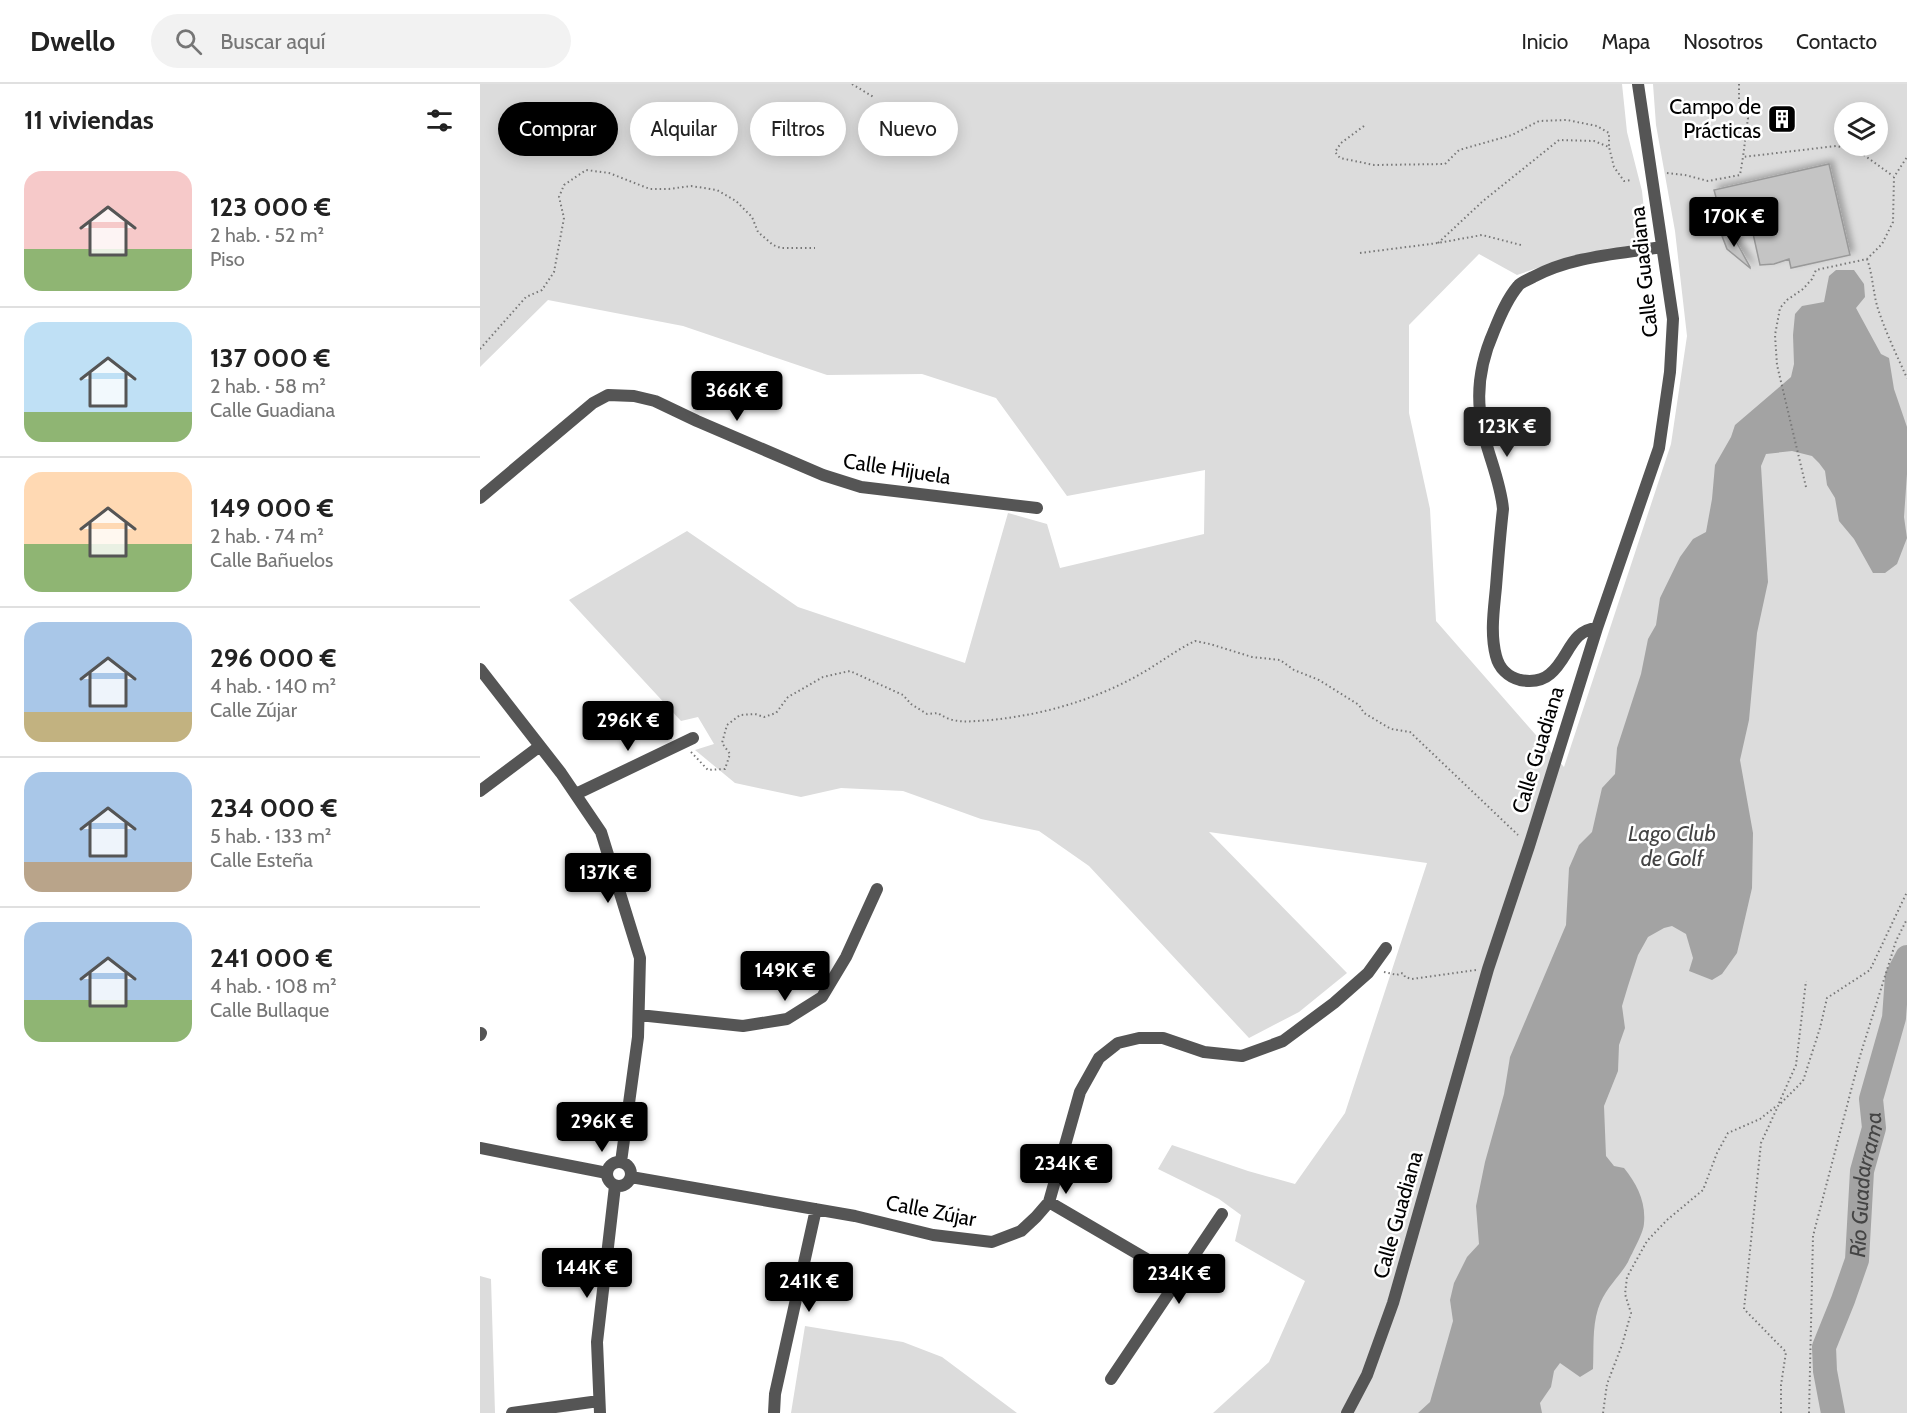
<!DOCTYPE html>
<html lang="es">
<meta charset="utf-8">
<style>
:root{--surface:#fff;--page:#f2f2f2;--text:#222;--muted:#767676;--line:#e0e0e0;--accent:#000}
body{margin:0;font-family:Cabin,sans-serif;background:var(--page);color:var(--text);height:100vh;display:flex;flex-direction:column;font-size:22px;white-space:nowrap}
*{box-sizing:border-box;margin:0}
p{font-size:20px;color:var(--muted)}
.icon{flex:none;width:33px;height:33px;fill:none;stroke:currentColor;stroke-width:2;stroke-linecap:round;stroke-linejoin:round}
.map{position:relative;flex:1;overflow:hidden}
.side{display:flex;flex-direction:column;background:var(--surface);width:480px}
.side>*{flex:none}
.guide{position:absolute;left:18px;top:18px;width:570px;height:54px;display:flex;gap:12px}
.controls{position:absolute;left:1354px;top:18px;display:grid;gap:12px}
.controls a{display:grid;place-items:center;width:54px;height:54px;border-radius:50%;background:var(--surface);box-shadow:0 3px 15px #0003;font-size:30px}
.price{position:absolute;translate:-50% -51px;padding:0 14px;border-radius:6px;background:var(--accent);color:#fff;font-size:20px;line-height:39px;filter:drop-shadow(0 2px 3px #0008)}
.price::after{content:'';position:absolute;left:50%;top:36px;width:18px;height:14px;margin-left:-9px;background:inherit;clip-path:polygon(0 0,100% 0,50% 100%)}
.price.selected{background:#222;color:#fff}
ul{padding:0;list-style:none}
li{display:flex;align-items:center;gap:18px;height:150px;padding:0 24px}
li+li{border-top:2px solid var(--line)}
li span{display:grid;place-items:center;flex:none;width:168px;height:120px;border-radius:18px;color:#555}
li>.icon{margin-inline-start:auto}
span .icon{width:72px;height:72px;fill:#fffc;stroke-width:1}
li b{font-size:26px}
h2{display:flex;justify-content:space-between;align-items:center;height:72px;padding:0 24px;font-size:26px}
.tag{padding:0 21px;border-radius:27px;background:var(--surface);box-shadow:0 3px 15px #0003;font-size:21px;line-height:54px}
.tag.selected{background:var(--accent);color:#fff}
header{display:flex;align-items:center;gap:36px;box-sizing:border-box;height:84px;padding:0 30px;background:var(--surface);border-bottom:2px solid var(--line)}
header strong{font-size:28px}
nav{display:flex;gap:33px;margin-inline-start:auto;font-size:21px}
.search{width:420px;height:54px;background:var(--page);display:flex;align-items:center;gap:15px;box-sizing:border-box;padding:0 21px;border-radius:33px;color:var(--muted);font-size:22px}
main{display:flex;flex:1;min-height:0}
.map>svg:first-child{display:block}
.green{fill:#dcdcdc;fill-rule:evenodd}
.water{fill:#a3a3a3}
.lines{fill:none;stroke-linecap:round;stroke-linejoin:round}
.river{stroke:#a3a3a3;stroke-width:24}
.building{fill:#c4c4c4;stroke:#999;stroke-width:1.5;filter:url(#shadow)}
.path{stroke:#777;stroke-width:2;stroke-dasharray:1.5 3;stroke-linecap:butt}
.minor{stroke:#555;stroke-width:12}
.labels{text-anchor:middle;stroke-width:5;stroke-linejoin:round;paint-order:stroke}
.poi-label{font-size:21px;fill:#000;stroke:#fff;text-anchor:end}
.street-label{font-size:21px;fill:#000;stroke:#fff}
.water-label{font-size:22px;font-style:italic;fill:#444;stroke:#fff}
</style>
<header>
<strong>Dwello</strong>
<div class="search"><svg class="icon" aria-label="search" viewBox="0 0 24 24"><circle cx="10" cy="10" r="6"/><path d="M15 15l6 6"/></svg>Buscar aquí</div>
<nav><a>Inicio</a><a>Mapa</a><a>Nosotros</a><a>Contacto</a></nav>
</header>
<main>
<section class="side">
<h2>11 viviendas<svg class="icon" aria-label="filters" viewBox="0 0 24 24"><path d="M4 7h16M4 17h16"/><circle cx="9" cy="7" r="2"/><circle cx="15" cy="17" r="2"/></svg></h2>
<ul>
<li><span style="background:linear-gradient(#f6c9c9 65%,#8fb573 0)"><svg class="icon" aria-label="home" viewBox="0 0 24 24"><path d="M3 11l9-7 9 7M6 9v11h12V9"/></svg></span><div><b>123 000 €</b><p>2 hab. · 52 m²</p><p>Piso</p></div></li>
<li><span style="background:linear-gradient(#bfe0f5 75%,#8fb573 0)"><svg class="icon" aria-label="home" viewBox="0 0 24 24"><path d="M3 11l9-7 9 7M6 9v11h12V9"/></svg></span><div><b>137 000 €</b><p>2 hab. · 58 m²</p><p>Calle Guadiana</p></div></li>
<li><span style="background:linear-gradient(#ffd9b3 60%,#8fb573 0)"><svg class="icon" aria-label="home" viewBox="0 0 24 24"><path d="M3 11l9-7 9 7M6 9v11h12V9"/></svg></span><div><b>149 000 €</b><p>2 hab. · 74 m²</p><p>Calle Bañuelos</p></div></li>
<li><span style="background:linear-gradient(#a9c7e8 75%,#c2b280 0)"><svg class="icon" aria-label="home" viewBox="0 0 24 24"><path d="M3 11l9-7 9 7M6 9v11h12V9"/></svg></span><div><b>296 000 €</b><p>4 hab. · 140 m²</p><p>Calle Zújar</p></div></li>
<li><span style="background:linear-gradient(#a9c7e8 75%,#b9a48a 0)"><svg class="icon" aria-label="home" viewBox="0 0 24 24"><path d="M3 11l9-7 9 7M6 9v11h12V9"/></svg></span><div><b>234 000 €</b><p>5 hab. · 133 m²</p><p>Calle Esteña</p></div></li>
<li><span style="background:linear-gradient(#a9c7e8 65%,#8fb573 0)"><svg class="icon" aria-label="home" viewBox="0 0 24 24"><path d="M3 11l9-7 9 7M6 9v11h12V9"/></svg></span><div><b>241 000 €</b><p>4 hab. · 108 m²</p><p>Calle Bullaque</p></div></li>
</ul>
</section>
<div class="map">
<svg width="1427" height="1329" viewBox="0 0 1427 1329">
<defs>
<filter id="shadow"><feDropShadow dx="4" dy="-4" stdDeviation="3" flood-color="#0004"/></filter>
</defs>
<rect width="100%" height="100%" fill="#fff"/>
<!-- green -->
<path class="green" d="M0 0H1142L1147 48 1162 107 1168 164 1087 174 1037 191 999 170 929 241V329L950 425 956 537 1084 683 1191 360 1207 252 1195 147 1176 41 1173 0H1427V1329H733L789 1278 825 1197 755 1157 761 1131 739 1115 678 1085 692 1061 768 1087 815 1100 865 1029 947 779 729 748 867 889 819 928 769 954 609 782 559 747 501 735 423 707 361 704 321 713 255 699 215 666 234 660 218 633 201 637 89 516 207 447 318 523 485 579 528 429 567 440 580 484 724 450 725 386 587 412 516 314 442 290 347 291 203 242 68 216 0 283ZM1365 28H1398V62H1365Z
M0 1192 11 1195 15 1329H0Z
M325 1242 423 1258 462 1273 537 1329H311Z"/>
<!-- water -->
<path class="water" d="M1356 186H1374L1384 200 1385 213 1376 224 1401 270 1409 274 1414 305 1427 343V390L1424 433 1427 454 1417 480 1405 489H1393L1374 455 1359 437 1355 414 1347 401 1345 387 1339 379 1332 372 1312 367 1286 370 1281 382 1288 498 1277 549 1269 636 1260 676 1273 749 1272 804 1257 869 1242 890 1232 896 1209 887 1213 874 1206 850 1192 842 1184 844 1168 853 1158 871 1148 902 1142 922 1145 944 1139 961 1138 987 1124 1022 1126 1072 1134 1082 1144 1084C1157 1100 1166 1118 1164 1139 1164 1148 1152 1169 1148 1178 1138 1195 1125 1204 1118 1225 1112 1244 1114 1266 1113 1285L1100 1293 1080 1279 1074 1287 1071 1303 1060 1319 1062 1329H938L950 1318 973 1237 970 1216 974 1199 987 1173 999 1160 996 1122 1005 1078 1024 1010 1030 973 1086 841 1089 784 1099 761 1112 748 1122 704 1135 690 1137 664 1161 590 1168 555 1176 541 1180 514 1200 473 1213 455 1226 448 1232 415 1235 381 1251 353 1255 341 1311 293 1314 280 1313 251 1315 230 1322 222 1344 218 1349 192Z"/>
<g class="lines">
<!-- river -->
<path class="river" id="s1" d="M1353 1329 1345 1287 1344 1263 1363 1216 1377 1176 1382 1087 1394 1044 1391 1015 1414 934 1417 892 1427 873"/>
</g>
<!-- building -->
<path class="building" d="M1349 80 1370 171 1311 184 1309 175 1294 180 1280 181 1268 127 1248 132 1244 116 1237 117 1234 106Z
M1252 150 1270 183V184L1247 165 1242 152Z"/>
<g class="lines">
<!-- path -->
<path class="path" d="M372 0 395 14
M1259 0V17L1268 34 1263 73
M884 42 861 59 855 68 860 74 894 81 965 80 979 66 1032 51 1059 37 1087 36 1117 42 1129 49V63
M1187 89 1205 91 1228 97 1260 91 1263 73 1356 62 1377 66 1413 92
M958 159 1003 117 1079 56 1114 57 1129 63 1134 83 1144 97 1152 96
M880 169 958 159 1002 151 1041 161
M1387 175C1393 192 1393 209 1398 225 1406 249 1417 272 1427 294
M0 265 46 213 62 206 74 188 84 134 79 113 84 101 106 86 129 89 170 105H189L211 102 237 106 256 117 272 133 278 148 293 161 301 164H335
M1326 403 1297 281 1295 251 1300 224 1307 216 1323 205 1332 195 1336 186 1387 175 1402 160 1413 138 1414 93 1427 73
M211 668 228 686 245 685 250 670 242 659 247 641 260 631 275 630 284 633 296 629 308 613 343 593 370 587 423 611 431 620 447 630 458 629C474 641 491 637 511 636 561 631 611 617 655 593 676 582 694 567 715 557L730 560 772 573 800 576 814 586 839 596 879 621 884 629 911 645 930 648 1038 751
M904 888 917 891 921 889 924 890 925 893 932 895 996 886
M1299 1019 1316 981 1326 897
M1123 1329 1127 1300 1142 1261 1151 1229 1145 1210 1147 1193 1167 1157 1187 1136 1223 1106 1237 1069 1248 1049 1280 1035 1295 1023
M1301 1329V1301L1306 1268 1264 1225 1281 1059 1298 1022 1323 997 1340 944 1347 914 1390 886 1427 808
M1329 1329 1333 1152 1380 972 1416 857 1427 835"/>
<!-- minor -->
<path class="minor" d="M0 414 113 319 128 311 154 312 175 317 217 337 343 391 381 403 557 424
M1117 544C1090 546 1089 575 1070 590 1062 597 1051 598 1040 596 1028 593 1019 584 1016 572 1010 549 1014 525 1016 503 1018 477 1020 451 1023 425 1020 391 1002 360 1000 327 997 300 1003 272 1014 247 1020 232 1027 215 1038 202 1041 198 1048 196 1053 193 1092 172 1139 170 1182 163
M0 585 81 689 121 748 160 874 158 953 141 1078
M0 707 60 662
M96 710 213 654
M159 931 263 942 307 935 342 913 366 873 397 805
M0 951 1 949
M0 1064 127 1089
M127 1090a12 12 0 1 1 24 0a12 12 0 1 1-24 0Z
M151 1093 375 1132 453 1151 512 1158 541 1147 556 1133 569 1118 600 1008 619 974 638 959 659 954H683L724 968 762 972 803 957 854 919 888 889 906 864
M569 1118 699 1194
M631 1295 742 1130
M32 1329 119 1317
M120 1329 117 1258 135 1102
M294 1329 295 1310 336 1125
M867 1329 887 1291 913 1219 1008 885 1049 762 1117 544 1179 364 1190 288 1193 235 1158 0"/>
</g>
<!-- icons -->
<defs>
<g id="building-square" transform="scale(1.5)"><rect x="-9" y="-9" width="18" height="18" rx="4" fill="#000" stroke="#fff"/><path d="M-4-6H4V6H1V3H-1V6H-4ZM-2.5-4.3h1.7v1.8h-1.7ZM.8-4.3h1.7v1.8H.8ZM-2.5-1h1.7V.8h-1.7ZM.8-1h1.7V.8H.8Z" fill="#fff"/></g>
</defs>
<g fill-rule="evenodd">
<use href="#building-square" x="1302" y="35"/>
</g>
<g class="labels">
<!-- poi labels -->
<g class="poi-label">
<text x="1281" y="30">Campo de<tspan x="1281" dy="24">Prácticas</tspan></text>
</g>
<!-- street labels -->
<g class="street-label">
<text transform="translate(1164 188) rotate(-96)" y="7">Calle Guadiana</text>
<text transform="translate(417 385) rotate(9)" y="7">Calle Hijuela</text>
<text transform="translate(1058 666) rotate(-73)" y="7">Calle Guadiana</text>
<text transform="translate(451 1127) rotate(11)" y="7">Calle Zújar</text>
<text transform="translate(918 1131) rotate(-74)" y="7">Calle Guadiana</text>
</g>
<!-- water labels -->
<g class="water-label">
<text x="1192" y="757">Lago Club<tspan x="1192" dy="25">de Golf</tspan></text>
<text dy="8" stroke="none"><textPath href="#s1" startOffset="236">Río Guadarrama</textPath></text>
</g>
</g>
</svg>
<div class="controls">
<a><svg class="icon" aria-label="layers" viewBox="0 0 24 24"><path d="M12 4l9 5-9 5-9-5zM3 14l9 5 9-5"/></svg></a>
</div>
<b class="price" style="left:1254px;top:164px">170K €</b>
<b class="price" style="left:257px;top:338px">366K €</b>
<b class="price selected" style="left:1027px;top:374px">123K €</b>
<b class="price" style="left:148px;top:668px">296K €</b>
<b class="price" style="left:128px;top:820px">137K €</b>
<b class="price" style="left:305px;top:918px">149K €</b>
<b class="price" style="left:122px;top:1069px">296K €</b>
<b class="price" style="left:586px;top:1111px">234K €</b>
<b class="price" style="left:107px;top:1215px">144K €</b>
<b class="price" style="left:699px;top:1221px">234K €</b>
<b class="price" style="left:329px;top:1229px">241K €</b>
<div class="guide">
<a class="tag selected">Comprar</a>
<a class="tag">Alquilar</a>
<a class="tag">Filtros</a>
<a class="tag">Nuevo</a>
</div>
</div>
</main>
